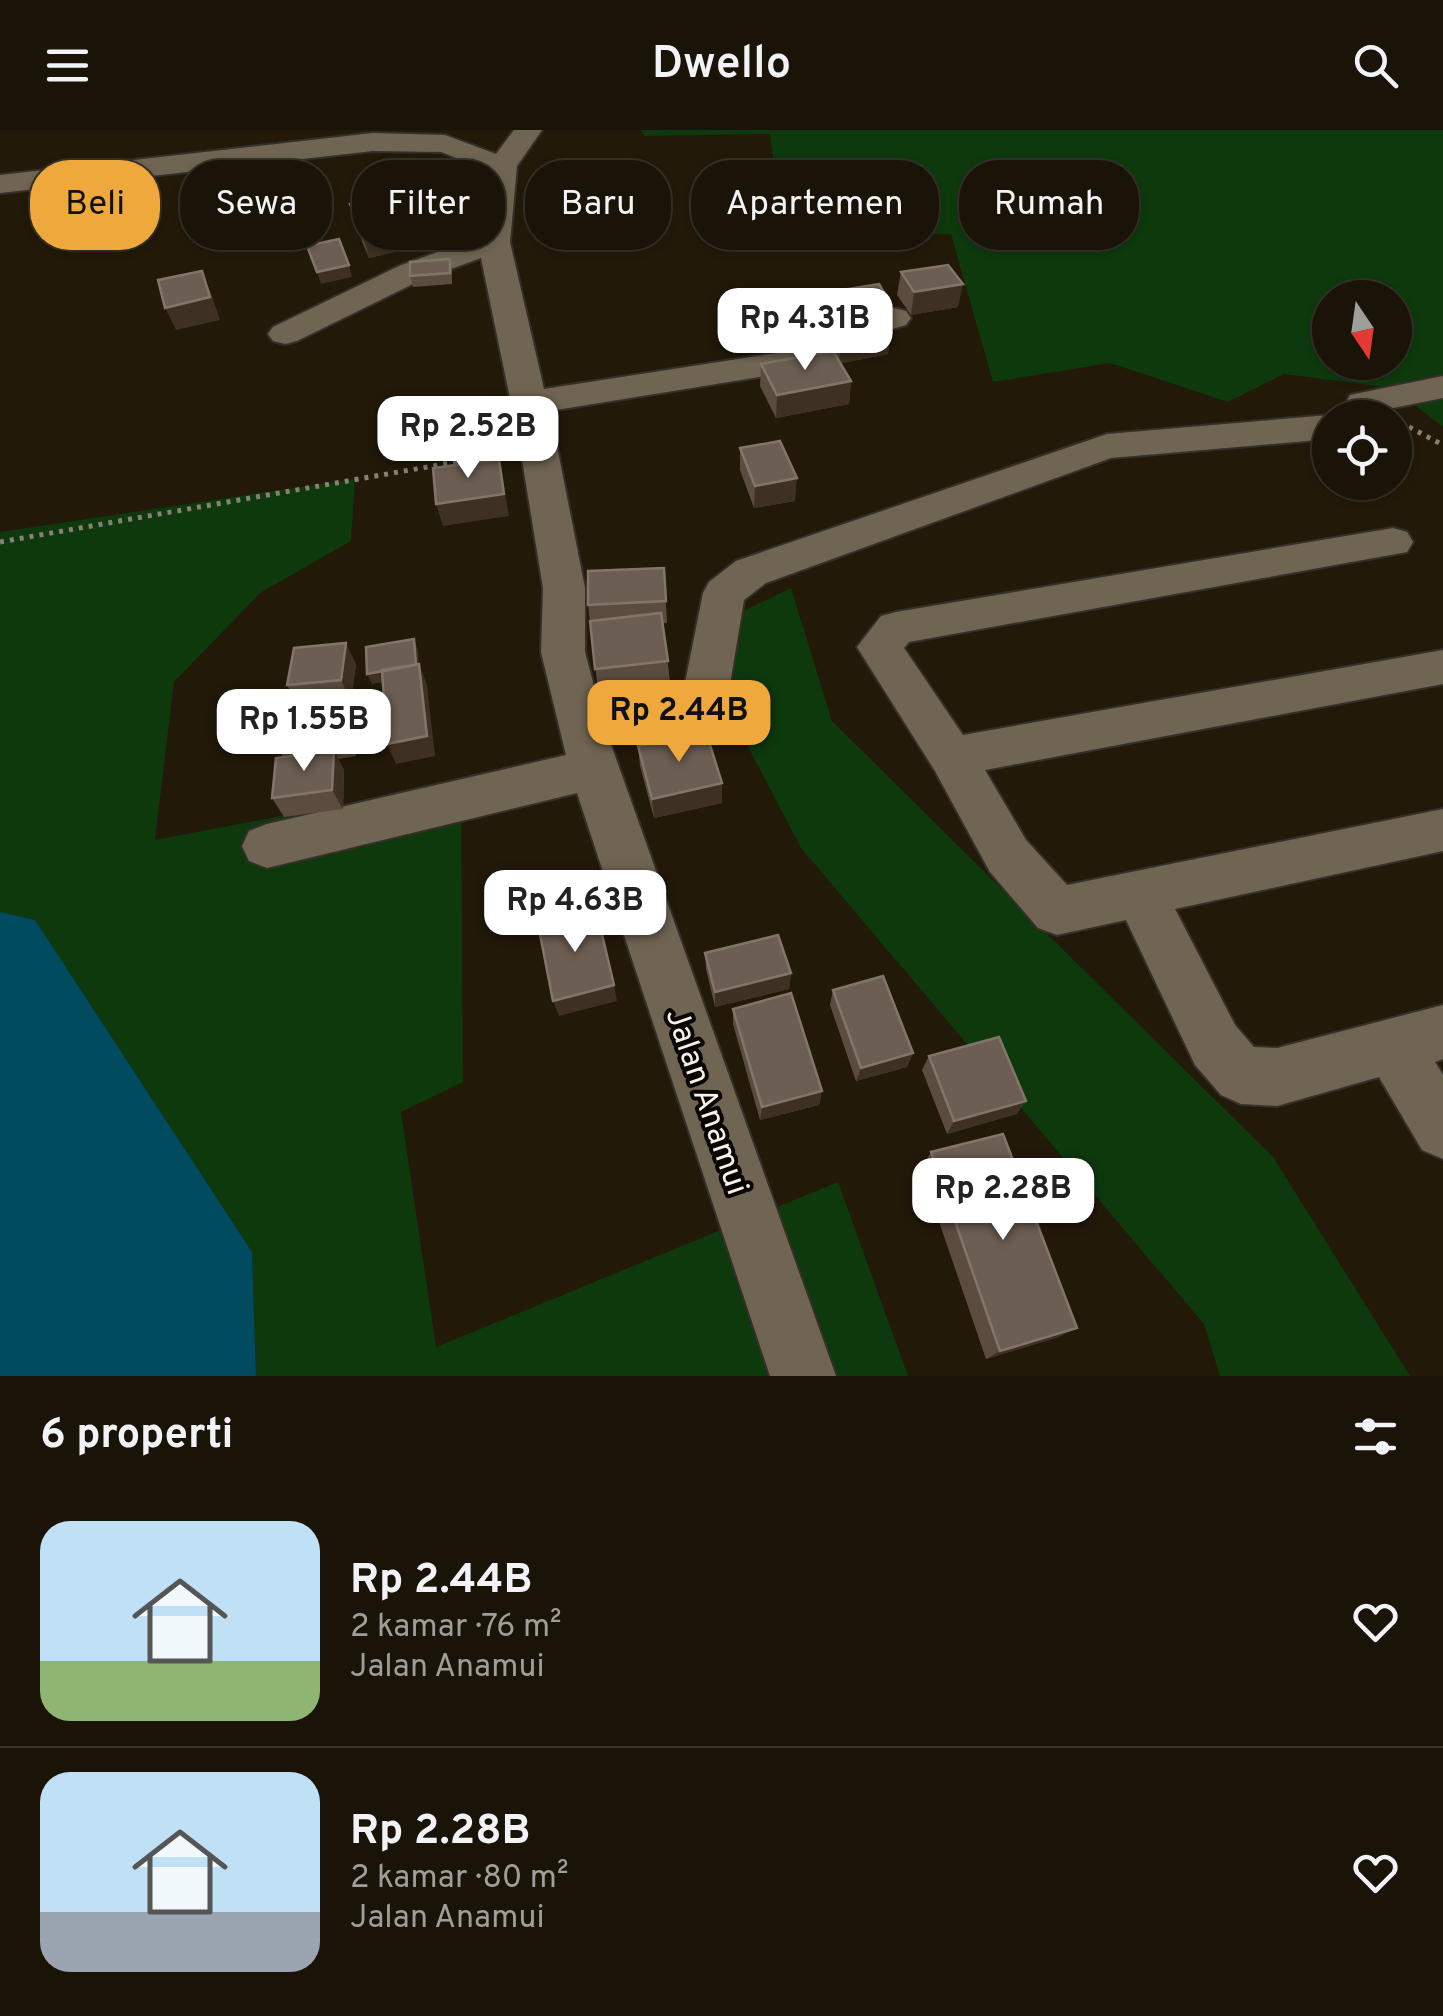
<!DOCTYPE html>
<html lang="id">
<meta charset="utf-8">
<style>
:root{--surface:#1a1307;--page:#272015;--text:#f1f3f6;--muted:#9f9e9b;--line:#383228;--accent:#eea83c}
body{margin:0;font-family:Overpass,sans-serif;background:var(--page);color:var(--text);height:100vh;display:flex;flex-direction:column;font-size:38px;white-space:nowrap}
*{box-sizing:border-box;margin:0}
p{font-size:32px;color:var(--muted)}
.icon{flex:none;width:55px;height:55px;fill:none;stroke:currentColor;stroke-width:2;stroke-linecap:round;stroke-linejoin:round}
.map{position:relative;height:1246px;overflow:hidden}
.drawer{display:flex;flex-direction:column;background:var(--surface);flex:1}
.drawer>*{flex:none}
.banner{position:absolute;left:30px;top:30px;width:1385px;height:90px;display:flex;gap:20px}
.needle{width:65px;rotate:167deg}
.buttons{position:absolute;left:1312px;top:150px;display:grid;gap:20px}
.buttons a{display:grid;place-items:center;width:100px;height:100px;border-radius:50%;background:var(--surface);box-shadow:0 2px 8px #0004,0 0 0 2px var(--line);font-size:50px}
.price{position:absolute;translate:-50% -85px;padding:0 22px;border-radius:20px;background:#fff;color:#222;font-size:32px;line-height:65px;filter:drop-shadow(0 2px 5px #0008)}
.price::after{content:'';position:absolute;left:50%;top:60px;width:30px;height:22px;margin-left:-15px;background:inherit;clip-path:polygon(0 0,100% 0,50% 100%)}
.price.active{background:var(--accent);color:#111}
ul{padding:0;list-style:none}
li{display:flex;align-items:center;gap:30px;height:250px;padding:0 40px}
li+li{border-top:2px solid var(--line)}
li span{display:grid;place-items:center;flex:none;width:280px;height:200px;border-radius:30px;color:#555}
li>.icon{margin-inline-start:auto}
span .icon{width:120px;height:120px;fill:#fffc;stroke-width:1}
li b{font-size:42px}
h2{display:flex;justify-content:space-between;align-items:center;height:120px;padding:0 40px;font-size:42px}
.tag{padding:0 35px;border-radius:40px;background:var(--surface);box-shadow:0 2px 8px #0004,0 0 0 2px var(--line);font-size:35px;line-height:90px}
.tag.active{background:var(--accent);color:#111}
header{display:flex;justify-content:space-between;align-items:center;height:130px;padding:0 40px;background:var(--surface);font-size:45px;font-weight:600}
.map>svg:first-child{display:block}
.green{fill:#0d390d;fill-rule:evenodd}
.water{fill:#004b60}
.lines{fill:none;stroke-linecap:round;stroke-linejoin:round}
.minor-casing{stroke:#352f2a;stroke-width:4}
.path{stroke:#878073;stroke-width:5;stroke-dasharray:4 6;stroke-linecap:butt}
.minor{fill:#6f6552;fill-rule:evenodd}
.wall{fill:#5c4c40}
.shaded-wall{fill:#3e3022}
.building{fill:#6c5e52;stroke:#827569;stroke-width:2.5}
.labels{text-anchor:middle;stroke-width:8;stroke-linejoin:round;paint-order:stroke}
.street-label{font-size:32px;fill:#f7f1e7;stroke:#080502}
</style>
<header><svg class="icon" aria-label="menu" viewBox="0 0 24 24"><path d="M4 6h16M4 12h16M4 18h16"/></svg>Dwello<svg class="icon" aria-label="search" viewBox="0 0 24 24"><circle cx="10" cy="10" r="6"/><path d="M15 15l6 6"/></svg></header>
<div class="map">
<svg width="1443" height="1246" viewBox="0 0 1443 1246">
<rect width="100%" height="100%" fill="#221909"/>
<!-- green -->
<path class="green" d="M641 0H1443V297L1393 258 1284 244 1228 272 1110 233 993 252 951 104 783 102 770 4 644 6ZM1330 168H1395V232H1330Z
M355 349 351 411 260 463 174 552 155 710 461 652 463 952 401 982 436 1217 838 1052 908 1246H256L252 1122 35 790 0 782V402Z
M791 458 832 591 1273 1027 1410 1246H1220L1204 1194 801 718 734 590 731 487Z"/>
<!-- water -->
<path class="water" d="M0 782 35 790 252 1122 256 1246H0Z"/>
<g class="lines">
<!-- minor casing -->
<g class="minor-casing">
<path id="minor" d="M514 0H542L517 36 510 112 544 259 796 220 806 203 894 178 906 181 911 188 906 195 832 217 821 237 550 281 585 458V522L599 575 685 553 703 463 709 452 736 431 1107 304 1330 285 1339 287 1350 265 1443 246V268L1378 281 1376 288H1330V309L1111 328 766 453 744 470 728 566 721 579 609 609 836 1246H770L577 663 267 738 249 731 242 716 249 701 267 694 566 625 541 522 543 458 520 317 481 128 421 150 297 211 285 214 273 211 268 204 273 197 399 136 479 107 487 40 441 22 373 21 0 63V45L373 3 445 5 496 24Z
M1393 398 1407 402 1413 412 1407 422 909 512 904 518 963 605 1443 520V554L985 640 1026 710 1067 755 1443 679V721L1175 779 1235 895 1254 917 1277 918 1443 875V929L1435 932 1443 945V1029L1422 1020 1379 947 1277 976 1241 974 1221 965 1195 935 1126 790 1057 805 1038 798 990 742 935 641 857 517 881 486 896 482Z"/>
</g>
<!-- path -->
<path class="path" d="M1409 297 1443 315
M0 412 501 324"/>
<!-- minor -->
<use href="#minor" class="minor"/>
</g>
<!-- wall -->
<path class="wall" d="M350 74 398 121 369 128 356 97Z
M450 129 452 140V154L413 157 410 146Z
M901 142 958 177 911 185 897 165Z
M842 160 890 185 881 187 891 202 888 224 841 233 851 251 849 274 776 288 760 256 761 234 831 221 826 212 828 190 850 186 841 171Z
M740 318 795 371 754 378 740 340Z
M664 438 667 493H663L670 552 598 560 588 475Z
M356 534 351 571H349L358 591 356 626 338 629 344 640 343 679 284 687 272 668 283 627 275 614 328 573 298 575 287 555Z
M638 616 722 653V673L654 688 640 636Z
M705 823 791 843 789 859 715 877 706 839Z
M833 860 913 923 907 937 856 951 830 875Z
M733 879 822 961 819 975 760 990 733 894Z
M929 926 1026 971 1016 984 947 1004 922 940Z
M931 1022 1059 1207 986 1229 921 1039Z"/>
<!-- shaded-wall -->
<path class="shaded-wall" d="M392 99 398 121 369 128 363 105Z
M349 135 352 147 321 154 317 142Z
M202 141 211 163 220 190 176 200 165 178Z
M963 154 958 177 911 185 914 162Z
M891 174 890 185 853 191 854 180Z
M891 202 888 224 839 234 841 211Z
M851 251 849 274 776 288 777 265Z
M499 329 509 386 443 396 436 374Z
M797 348 795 371 754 378 755 356Z
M414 509 418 520 420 546 372 554 367 544Z
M346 513 356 534 351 571 341 550Z
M419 534 427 555 435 626 396 634 387 614Z
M348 571 358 591 356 626 346 606Z
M334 620 344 640 343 679 332 660Z
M722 653V673L654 688 652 669Z
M791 843 789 859 715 877V862Z
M614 855 617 871 559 886 553 871Z
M913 923 907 937 856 951 861 938Z
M822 961 819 975 760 990 762 977Z
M1026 971 1016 984 947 1004 954 991Z
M1077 1198 1059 1207 986 1229 1000 1221Z"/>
<!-- building -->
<path class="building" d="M378 69 392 99 363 105 350 74Z
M339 109 349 135 317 142 307 116Z
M450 129V143L410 146V132Z
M948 135 963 154 914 162 901 142Z
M202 141 210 167 165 178 158 150Z
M879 154 891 174 854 180 842 160Z
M877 181 891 202 841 211 828 190Z
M833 221 851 251 777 265 761 234Z
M780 311 797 348 755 356 740 318Z
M499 329 504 364 436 374 433 338Z
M664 438 666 471 588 475V441Z
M661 483 668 531 595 539 590 491Z
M414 509 416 535 367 544 366 517Z
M346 513 341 550 287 555 294 518Z
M419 534 427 606 387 614 382 540Z
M348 571 346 606 275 614 279 578Z
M706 602 722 653 652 669 638 616Z
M334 620 332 660 272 668 276 628Z
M596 779 614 855 553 871 538 794Z
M778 805 791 843 715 862 705 823Z
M883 846 913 923 861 938 833 860Z
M791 863 822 961 762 977 733 879Z
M999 907 1026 971 954 991 929 926Z
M1003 1004 1077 1198 1000 1221 931 1022Z"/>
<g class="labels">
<!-- street labels -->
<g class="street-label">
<text transform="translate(708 971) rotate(71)" y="11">Jalan Anamui</text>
</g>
</g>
</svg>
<div class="buttons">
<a><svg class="needle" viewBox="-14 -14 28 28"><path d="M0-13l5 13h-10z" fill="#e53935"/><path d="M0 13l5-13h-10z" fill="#9f9e9b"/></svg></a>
<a><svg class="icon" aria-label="locate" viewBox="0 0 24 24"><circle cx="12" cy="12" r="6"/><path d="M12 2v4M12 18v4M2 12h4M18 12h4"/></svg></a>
</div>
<b class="price" style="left:805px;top:243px">Rp 4.31B</b>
<b class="price" style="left:468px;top:351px">Rp 2.52B</b>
<b class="price active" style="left:679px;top:635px">Rp 2.44B</b>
<b class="price" style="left:304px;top:644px">Rp 1.55B</b>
<b class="price" style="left:575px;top:825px">Rp 4.63B</b>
<b class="price" style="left:1003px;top:1113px">Rp 2.28B</b>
<div class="banner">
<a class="tag active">Beli</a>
<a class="tag">Sewa</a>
<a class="tag">Filter</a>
<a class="tag">Baru</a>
<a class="tag">Apartemen</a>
<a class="tag">Rumah</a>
</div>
</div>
<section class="drawer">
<h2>6 properti<svg class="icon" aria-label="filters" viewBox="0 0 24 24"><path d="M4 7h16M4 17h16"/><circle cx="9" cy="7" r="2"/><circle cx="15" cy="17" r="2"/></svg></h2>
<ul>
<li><span style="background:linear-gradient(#bfe0f5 70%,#8fb573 0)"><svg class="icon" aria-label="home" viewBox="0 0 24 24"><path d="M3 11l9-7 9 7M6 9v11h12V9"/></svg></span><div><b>Rp 2.44B</b><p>2 kamar · 76 m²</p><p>Jalan Anamui</p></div><svg class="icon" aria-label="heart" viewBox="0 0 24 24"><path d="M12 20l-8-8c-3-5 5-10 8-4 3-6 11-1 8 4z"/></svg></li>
<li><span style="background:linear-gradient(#bfe0f5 70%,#9aa5b1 0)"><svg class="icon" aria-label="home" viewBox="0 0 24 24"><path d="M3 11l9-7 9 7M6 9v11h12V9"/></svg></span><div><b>Rp 2.28B</b><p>2 kamar · 80 m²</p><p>Jalan Anamui</p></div><svg class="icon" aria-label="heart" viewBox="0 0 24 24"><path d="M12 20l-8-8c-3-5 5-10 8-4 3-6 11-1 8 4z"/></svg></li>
</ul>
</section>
